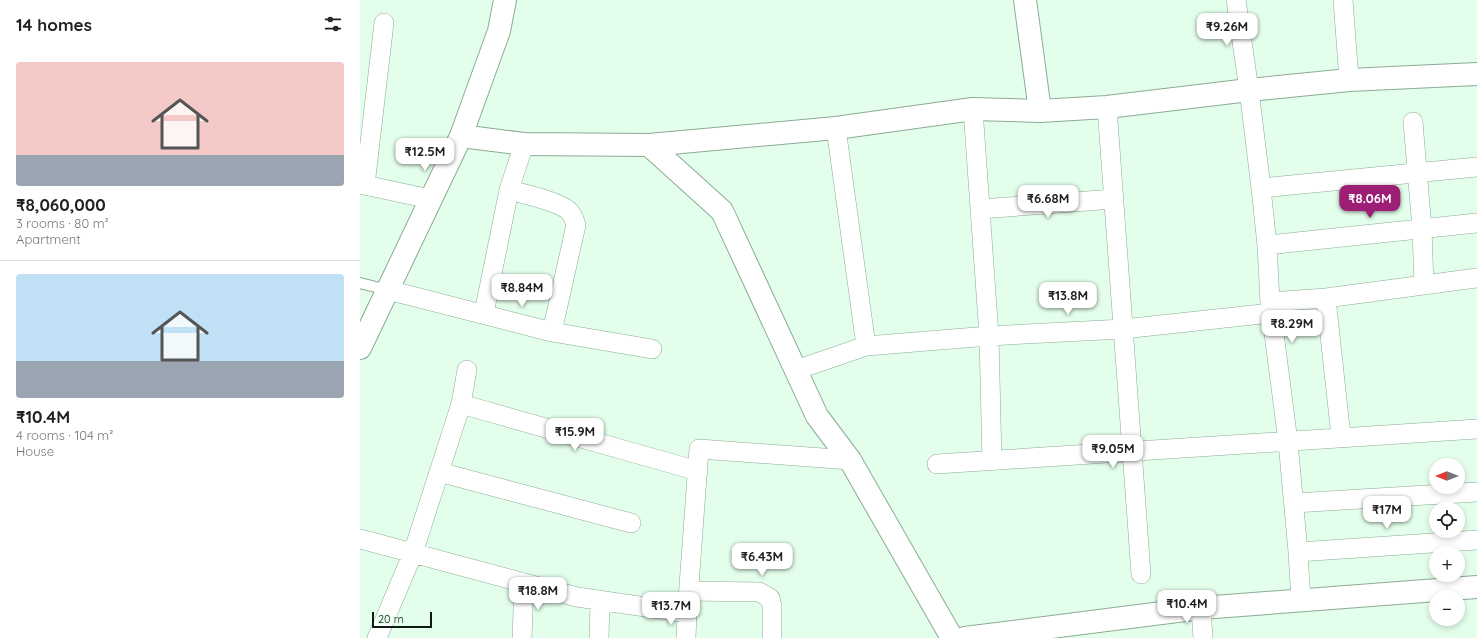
<!DOCTYPE html>
<meta charset="utf-8">
<style>
:root{--surface:#fff;--page:#f6f6f6;--text:#202124;--muted:#757577;--line:#e0e0e0;--accent:#9c1f75}
body{margin:0;font-family:Quicksand,sans-serif;background:var(--page);color:var(--text);height:100vh;display:flex;flex-direction:column;font-size:15px;white-space:nowrap}
*{box-sizing:border-box;margin:0}
p{font-size:13px;color:var(--muted)}
.icon{flex:none;width:22px;height:22px;fill:none;stroke:currentColor;stroke-width:2;stroke-linecap:round;stroke-linejoin:round}
.map{position:relative;flex:1;overflow:hidden}
.details{display:flex;flex-direction:column;background:var(--surface);width:360px}
.details>*{flex:none}
.needle{width:26px;rotate:270deg}
.tools{position:absolute;left:1069px;top:458px;display:grid;gap:8px}
.tools a{display:grid;place-items:center;width:36px;height:36px;border-radius:50%;background:var(--surface);box-shadow:0 2px 6px #0003;font-size:20px}
.scale{position:absolute;left:12px;bottom:10px;width:60px;box-sizing:border-box;padding-left:4px;border:2px solid #0f1b12;border-top:0;font-size:11px;line-height:14px;white-space:nowrap;color:#0f1b12;-webkit-text-stroke:3px #e3feea;paint-order:stroke}
.price{position:absolute;translate:-50% -34px;padding:0 9px;border-radius:8px;background:#fff;color:#222;font-size:13px;line-height:26px;filter:drop-shadow(0 1px 2px #0008)}
.price::after{content:'';position:absolute;left:50%;top:24px;width:12px;height:9px;margin-left:-6px;background:inherit;clip-path:polygon(0 0,100% 0,50% 100%)}
.price.selected{background:var(--accent);color:#fff}
ul{padding:0;list-style:none}
li{display:grid;align-content:center;gap:8px;height:212px;padding:0 16px}
li+li{border-top:1px solid var(--line)}
li span{display:grid;place-items:center;height:124px;border-radius:4px;color:#555}
li>.icon{margin-inline-start:auto}
span .icon{width:72px;height:72px;fill:#fffc;stroke-width:1}
li b{font-size:17px}
h2{display:flex;justify-content:space-between;align-items:center;height:48px;padding:0 16px;font-size:17px}
main{display:flex;flex:1;min-height:0}
.map>svg:first-child{display:block}
.lines{fill:none;stroke-linecap:round;stroke-linejoin:round}
.lane-casing{stroke:#8cab94;stroke-width:12}
.street-casing{stroke:#8cab94;stroke-width:20}
.secondary-casing{stroke:#8cab94;stroke-width:24}
.lane{stroke:#fff;stroke-width:10}
.street{stroke:#fff;stroke-width:19}
.secondary{stroke:#fff;stroke-width:22}
</style>
<main>
<section class="details">
<h2>14 homes<svg class="icon" aria-label="filters" viewBox="0 0 24 24"><path d="M4 7h16M4 17h16"/><circle cx="9" cy="7" r="2"/><circle cx="15" cy="17" r="2"/></svg></h2>
<ul>
<li><span style="background:linear-gradient(#f6c9c9 75%,#9aa5b1 0)"><svg class="icon" aria-label="home" viewBox="0 0 24 24"><path d="M3 11l9-7 9 7M6 9v11h12V9"/></svg></span><div><b>₹8,060,000</b><p>3 rooms · 80 m²</p><p>Apartment</p></div></li>
<li><span style="background:linear-gradient(#bfe0f5 70%,#9aa5b1 0)"><svg class="icon" aria-label="home" viewBox="0 0 24 24"><path d="M3 11l9-7 9 7M6 9v11h12V9"/></svg></span><div><b>₹10.4M</b><p>4 rooms · 104 m²</p><p>House</p></div></li>
</ul>
</section>
<div class="map">
<svg width="1117" height="638" viewBox="0 0 1117 638">
<rect width="100%" height="100%" fill="#e3feea"/>
<g class="lines">
<!-- lane casing -->
<g class="lane-casing">
<path id="lane" d="M0 283 28 290"/>
</g>
<!-- street casing -->
<g class="street-casing">
<path id="street" d="M876 0 889 90 901 188 907 245 910 302 928 442 938 552 941 601
M983 0 989 80
M747 107 781 574
M613 109 629 336 632 461
M1053 122 1062 229 1064 285
M476 128 506 346
M0 184 70 199
M5 185 24 23
M901 188 1117 167
M149 190C164 194 198 201 209 211 213 215 214 219 216 225L192 332
M620 209 754 199
M907 245 1117 223
M28 290 192 332 292 349
M966 298 981 437
M910 302 966 298 1117 278
M124 313 149 190 164 144
M436 370 506 346 629 336 763 329 912 313
M101 404 338 471
M577 464 1117 429
M79 472 271 523
M934 503 1117 492
M0 539 217 597 327 613 339 449 490 460
M938 552 1117 540
M329 591 399 592 410 598 412 606V638
M841 608 843 638
M17 638 53 553 101 404 107 370
M162 638 164 583
M239 638 240 600
M326 638 327 613"/>
</g>
<!-- secondary casing -->
<g class="secondary-casing">
<path id="secondary" d="M665 0 680 111
M101 136 164 144 289 145 476 128 613 109 680 111 747 107 889 90 989 80 1117 74
M289 145 362 211 457 416 490 460 592 638
M0 348 101 136 139 31 145 0
M605 638 841 608 1117 587"/>
</g>
<!-- lane -->
<use href="#lane" class="lane"/>
<!-- street -->
<use href="#street" class="street"/>
<!-- secondary -->
<use href="#secondary" class="secondary"/>
</g>
</svg>
<div class="tools">
<a><svg class="needle" viewBox="-14 -14 28 28"><path d="M0-13l5 13h-10z" fill="#e53935"/><path d="M0 13l5-13h-10z" fill="#757577"/></svg></a>
<a><svg class="icon" aria-label="locate" viewBox="0 0 24 24"><circle cx="12" cy="12" r="6"/><path d="M12 2v4M12 18v4M2 12h4M18 12h4"/></svg></a>
<a>+</a>
<a>−</a>
</div>
<div class="scale">20 m</div>
<b class="price" style="left:867px;top:47px">₹9.26M</b>
<b class="price" style="left:65px;top:172px">₹12.5M</b>
<b class="price" style="left:688px;top:219px">₹6.68M</b>
<b class="price selected" style="left:1010px;top:219px">₹8.06M</b>
<b class="price" style="left:162px;top:308px">₹8.84M</b>
<b class="price" style="left:708px;top:316px">₹13.8M</b>
<b class="price" style="left:932px;top:344px">₹8.29M</b>
<b class="price" style="left:215px;top:452px">₹15.9M</b>
<b class="price" style="left:753px;top:469px">₹9.05M</b>
<b class="price" style="left:1027px;top:530px">₹17M</b>
<b class="price" style="left:402px;top:577px">₹6.43M</b>
<b class="price" style="left:178px;top:611px">₹18.8M</b>
<b class="price" style="left:827px;top:624px">₹10.4M</b>
<b class="price" style="left:311px;top:626px">₹13.7M</b>
</div>
</main>
